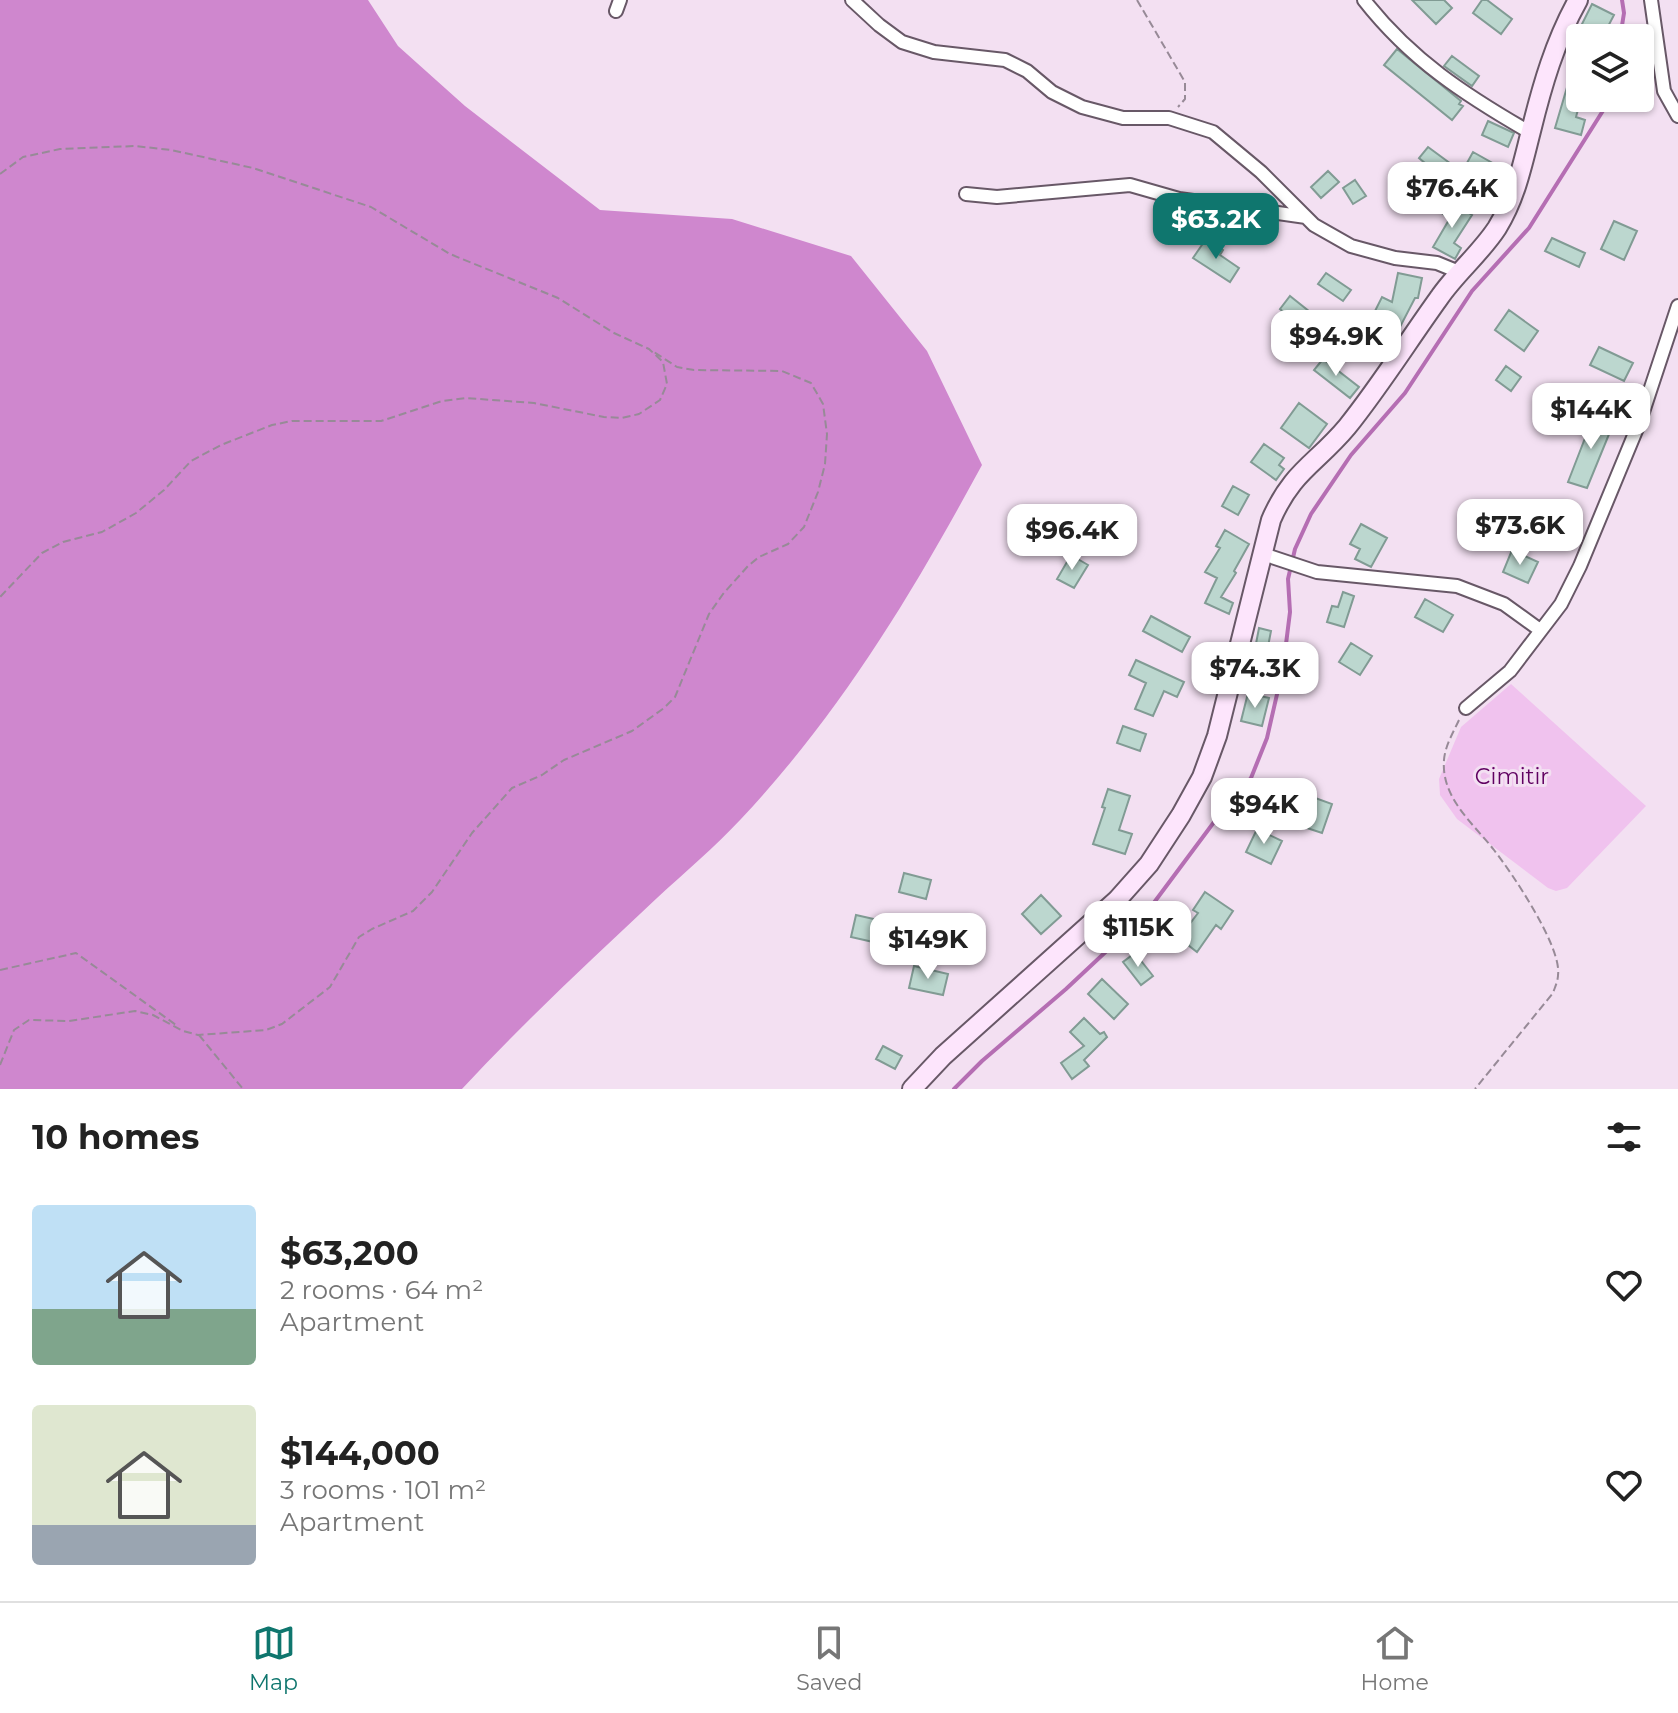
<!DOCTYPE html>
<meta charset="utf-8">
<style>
:root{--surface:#fff;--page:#f6f6f6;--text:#222;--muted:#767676;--line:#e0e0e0;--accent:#0f766e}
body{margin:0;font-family:Montserrat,sans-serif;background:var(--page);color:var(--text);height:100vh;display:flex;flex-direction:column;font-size:30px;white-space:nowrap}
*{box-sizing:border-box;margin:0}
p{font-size:26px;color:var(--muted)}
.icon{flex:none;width:44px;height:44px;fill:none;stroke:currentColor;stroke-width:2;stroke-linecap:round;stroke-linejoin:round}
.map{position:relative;height:1089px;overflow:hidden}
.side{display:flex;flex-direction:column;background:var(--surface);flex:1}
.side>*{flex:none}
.tools{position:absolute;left:1566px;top:24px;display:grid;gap:16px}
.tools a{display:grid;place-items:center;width:88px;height:88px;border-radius:8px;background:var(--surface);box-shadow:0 2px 6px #0004;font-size:40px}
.price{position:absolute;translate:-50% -68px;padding:0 18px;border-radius:16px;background:#fff;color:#222;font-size:26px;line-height:52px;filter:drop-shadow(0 2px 4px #0008)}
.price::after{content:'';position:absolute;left:50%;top:48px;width:24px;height:18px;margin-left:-12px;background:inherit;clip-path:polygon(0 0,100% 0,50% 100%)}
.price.active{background:var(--accent);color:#fff}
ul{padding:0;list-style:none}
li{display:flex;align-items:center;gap:24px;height:200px;padding:0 32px}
li span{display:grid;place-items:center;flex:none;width:224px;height:160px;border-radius:8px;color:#555}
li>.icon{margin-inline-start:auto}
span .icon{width:96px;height:96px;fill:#fffc;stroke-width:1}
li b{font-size:34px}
h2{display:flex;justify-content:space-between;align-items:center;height:96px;padding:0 32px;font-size:34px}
.tabs{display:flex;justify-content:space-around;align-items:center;height:112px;border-top:2px solid var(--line);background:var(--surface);font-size:22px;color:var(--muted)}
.tabs a{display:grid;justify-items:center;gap:4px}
.tabs .active{color:var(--accent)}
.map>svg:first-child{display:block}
.green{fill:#f0c2ee}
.forest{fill:#cf87ce}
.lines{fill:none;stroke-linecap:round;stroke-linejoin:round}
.stream{stroke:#b56eb3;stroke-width:4}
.building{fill:#bcd7cf;stroke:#819b94;stroke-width:2}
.street-casing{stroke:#685867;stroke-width:16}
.secondary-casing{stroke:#685867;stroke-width:22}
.path{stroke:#978a97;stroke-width:2;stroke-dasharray:8 4;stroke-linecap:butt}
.street{stroke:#fff;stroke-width:12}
.secondary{stroke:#fde5fc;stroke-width:18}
.labels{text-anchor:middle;stroke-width:6;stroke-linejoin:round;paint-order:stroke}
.park-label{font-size:22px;fill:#600161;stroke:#f3e0f2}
</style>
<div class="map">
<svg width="1678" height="1089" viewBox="0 0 1678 1089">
<rect width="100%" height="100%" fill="#f3e0f2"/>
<!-- green -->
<path class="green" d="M1511 684 1646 806 1567 888 1556 891 1548 888 1457 819 1440 795 1439 779 1461 727Z"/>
<!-- forest -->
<path class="forest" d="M0 0H368L398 46 465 106 600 210 732 219 851 256 927 351 982 465C912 594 842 711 741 819 715 847 685 872 657 898 591 960 524 1022 462 1089H0Z"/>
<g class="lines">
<!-- stream -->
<path class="stream" d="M1620 38 1624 13 1622 0
M954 1089 982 1061 1066 989 1144 916 1220 814 1251 778 1267 738 1283 668 1290 612 1288 579 1295 549 1311 514 1351 455 1405 393 1472 291 1529 228 1611 98"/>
</g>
<!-- building -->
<path class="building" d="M1412 0H1444L1452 8 1436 24Z
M1482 0H1487L1512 19 1501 34 1473 13Z
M1592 4 1614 15 1602 38H1575Z
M1397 49 1461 101 1459 104 1463 106 1452 120 1384 65Z
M1452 56 1479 76 1472 86 1444 66Z
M1568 84 1580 87V102L1576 117 1585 120 1581 135 1555 128Z
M1488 121 1514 133 1508 147 1482 135Z
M1428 147 1462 172 1473 152 1503 169 1495 183 1481 175 1464 196 1419 158Z
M1328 171 1339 182 1321 198 1311 187Z
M1355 180 1366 196 1353 204 1343 188Z
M1451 202 1472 215 1454 243 1461 248 1455 259 1433 247 1450 218 1443 214Z
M1614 221 1637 231 1624 260 1601 249Z
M1552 238 1585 253 1579 267 1545 251Z
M1206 239 1223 250 1220 255 1239 268 1230 282 1193 258Z
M1326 273 1351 290 1343 301 1318 284Z
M1398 273 1422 278 1418 298H1415L1400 327 1374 313 1382 297 1392 302Z
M1290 296 1315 316 1304 329 1280 309Z
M1509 310 1538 331 1524 351 1495 330Z
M1599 347 1633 363 1624 381 1590 365Z
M1323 359 1359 387 1350 398 1314 370Z
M1506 366 1521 377 1511 391 1496 380Z
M1299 403 1327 424 1309 448 1281 428Z
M1594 415 1614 422 1587 488 1568 482Z
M1264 444 1284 458 1279 465 1284 469 1276 480 1251 462Z
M1233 486 1249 495 1238 515 1222 506Z
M1361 524 1387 538 1371 567 1355 559 1360 549 1350 544Z
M1225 530 1249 544 1234 571 1236 573 1221 597 1233 603 1229 614 1205 603 1217 578 1205 572 1220 548 1216 546Z
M1512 550 1538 562 1528 583 1503 572Z
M1071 555 1088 565 1074 588 1057 579Z
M1343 592 1354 596 1344 627 1327 622 1332 606 1338 607Z
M1425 599 1453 615 1443 632 1415 617Z
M1151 616 1190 637 1182 652 1143 631Z
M1259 628 1271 631 1266 657 1254 654Z
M1351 643 1372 656 1360 675 1339 662Z
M1136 660 1184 682 1177 697 1164 691 1153 716 1135 709 1146 683 1129 675Z
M1248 693 1269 698 1262 726 1241 721Z
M1123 726 1146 734 1140 751 1117 743Z
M1108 789 1130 796 1119 830 1132 834 1125 854 1093 844 1105 808 1102 807Z
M1307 795 1332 804 1322 833 1289 822 1294 808 1302 810Z
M1257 829 1282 841 1271 864 1246 852Z
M904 873 931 880 926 899 899 892Z
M1205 892 1233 911 1221 929 1216 925 1197 952 1179 938 1198 913 1193 910Z
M1041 895 1061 916 1041 934 1022 914Z
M856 915 887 922 882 944 851 937Z
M1135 953 1153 976 1141 985 1123 962Z
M914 966 948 974 943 995 909 988Z
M1102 979 1128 1004 1114 1019 1088 994Z
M1084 1018 1100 1034 1104 1032 1107 1037 1084 1060 1089 1066 1072 1079 1061 1063 1084 1046 1070 1032Z
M883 1046 902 1056 895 1069 876 1059Z"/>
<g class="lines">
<!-- street casing -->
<g class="street-casing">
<path id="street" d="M852 0 879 25 902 42 934 52 1005 60 1027 71 1052 92 1082 107 1123 118H1169L1213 132 1261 172 1314 225 1351 246 1395 258 1437 263 1459 272
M1364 0C1411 60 1465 95 1531 133
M1651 0 1664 91 1678 116
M616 11 620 0
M966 194 997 197 1130 185 1179 199 1306 217
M1263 554 1317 572 1457 586 1504 604 1540 630
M1466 708 1510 671 1561 604 1580 566 1640 421 1678 306"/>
</g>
<!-- secondary casing -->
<g class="secondary-casing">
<path id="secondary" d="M912 1089 943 1056 1117 900 1149 864 1181 815 1202 777 1217 736 1271 520C1292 471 1316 464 1347 427 1380 386 1408 341 1439 298 1456 273 1480 254 1497 228 1516 197 1522 166 1531 131 1542 86 1555 41 1578 0"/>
</g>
<!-- path -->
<path class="path" d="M1137 0 1185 82V99L1178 107
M0 174 23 157 60 149 135 146 171 150 253 168 371 207 450 254 558 298 614 333 649 349 663 362 667 384 660 400 639 414 622 418 604 417 534 403 466 398 442 401 381 421H292L272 425 221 445 191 461 164 490 136 513 102 532 63 542 42 553 0 597
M1459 720C1453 733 1445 746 1444 760 1441 798 1473 823 1494 850 1512 873 1562 947 1558 975 1558 981 1555 987 1553 993L1475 1089
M0 970 76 953 176 1025
M199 1035 243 1089
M0 1065 14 1030 29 1020 69 1021 135 1011 153 1015 183 1031 198 1035 266 1030 282 1024 330 987 359 937 372 929 413 911 432 892 472 833 512 788 542 775 564 760 632 731 664 708 675 697 709 614 723 594 748 566 759 557 788 544 804 527 818 492 825 464 827 434 823 404 811 383 782 371 694 370 677 367 654 352"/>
<!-- street -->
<use href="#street" class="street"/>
<!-- secondary -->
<use href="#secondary" class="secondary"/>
</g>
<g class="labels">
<!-- park labels -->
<g class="park-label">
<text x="1512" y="784">Cimitir</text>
</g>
</g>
</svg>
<div class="tools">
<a><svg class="icon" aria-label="layers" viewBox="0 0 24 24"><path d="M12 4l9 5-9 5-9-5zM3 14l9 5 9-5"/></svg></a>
</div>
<b class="price" style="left:1452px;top:230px">$76.4K</b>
<b class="price active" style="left:1216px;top:261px">$63.2K</b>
<b class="price" style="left:1336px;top:378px">$94.9K</b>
<b class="price" style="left:1591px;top:451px">$144K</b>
<b class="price" style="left:1520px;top:567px">$73.6K</b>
<b class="price" style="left:1072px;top:572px">$96.4K</b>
<b class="price" style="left:1255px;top:710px">$74.3K</b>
<b class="price" style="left:1264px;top:846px">$94K</b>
<b class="price" style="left:1138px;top:969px">$115K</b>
<b class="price" style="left:928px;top:981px">$149K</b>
</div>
<section class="side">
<h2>10 homes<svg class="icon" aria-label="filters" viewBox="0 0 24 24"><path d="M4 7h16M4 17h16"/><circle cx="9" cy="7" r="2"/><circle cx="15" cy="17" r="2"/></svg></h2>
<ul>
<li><span style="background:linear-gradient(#bfe0f5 65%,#7fa58c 0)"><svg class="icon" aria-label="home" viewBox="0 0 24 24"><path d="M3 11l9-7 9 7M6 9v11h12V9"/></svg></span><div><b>$63,200</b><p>2 rooms · 64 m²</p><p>Apartment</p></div><svg class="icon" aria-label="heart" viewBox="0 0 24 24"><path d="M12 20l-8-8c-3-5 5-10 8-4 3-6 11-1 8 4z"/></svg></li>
<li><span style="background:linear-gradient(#dfe7d0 75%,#9aa5b1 0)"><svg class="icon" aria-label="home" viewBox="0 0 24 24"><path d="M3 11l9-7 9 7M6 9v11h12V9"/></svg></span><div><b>$144,000</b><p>3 rooms · 101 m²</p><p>Apartment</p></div><svg class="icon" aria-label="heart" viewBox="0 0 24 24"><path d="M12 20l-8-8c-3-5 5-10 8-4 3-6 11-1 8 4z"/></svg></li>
</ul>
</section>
<nav class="tabs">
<a class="active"><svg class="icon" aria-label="map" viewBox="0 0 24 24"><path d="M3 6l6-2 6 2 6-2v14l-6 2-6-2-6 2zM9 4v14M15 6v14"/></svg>Map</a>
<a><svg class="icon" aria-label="saved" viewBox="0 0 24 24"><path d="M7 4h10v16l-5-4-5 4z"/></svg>Saved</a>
<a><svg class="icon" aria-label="home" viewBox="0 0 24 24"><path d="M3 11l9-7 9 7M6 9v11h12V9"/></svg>Home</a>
</nav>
